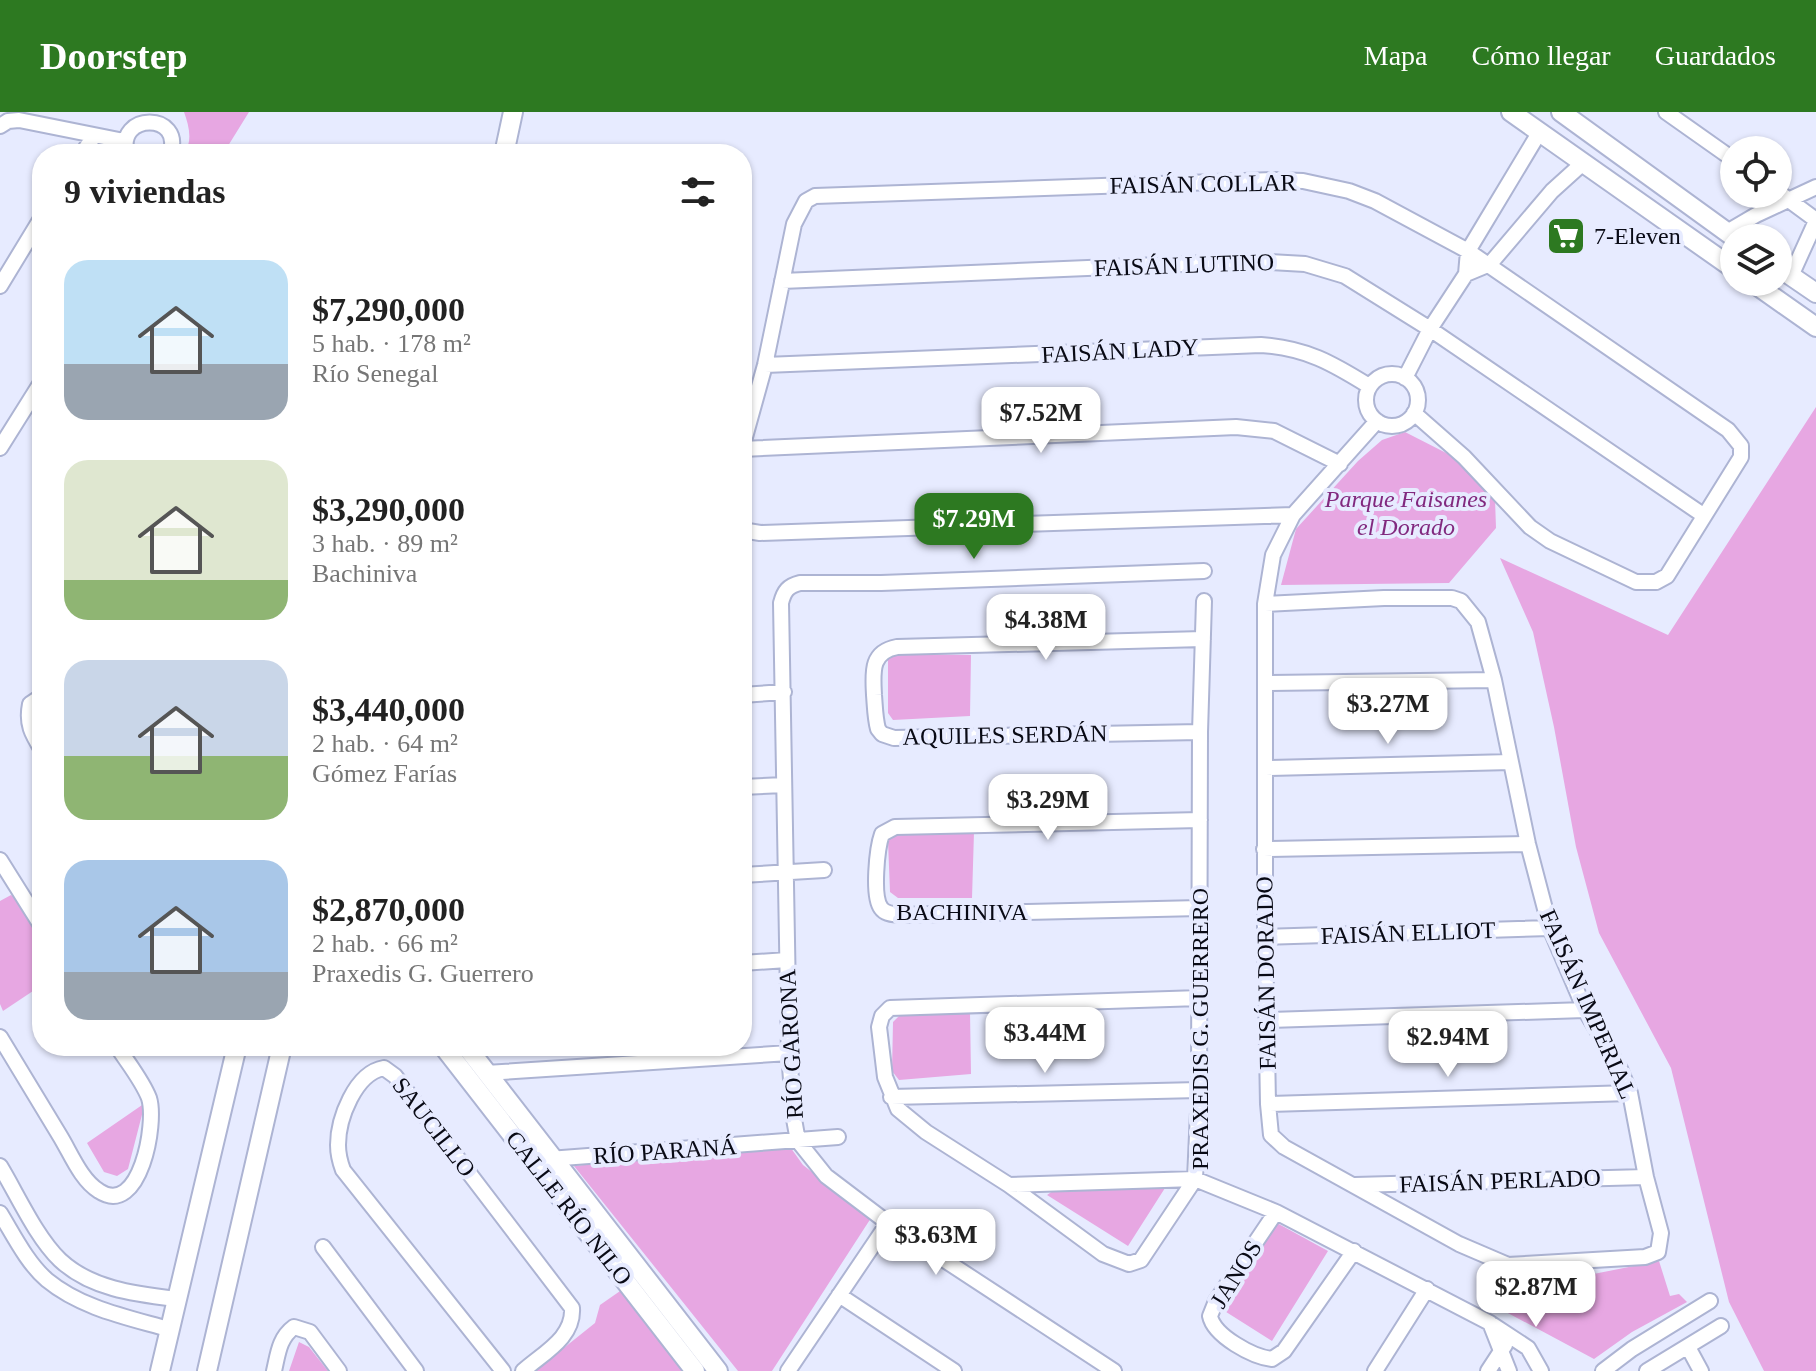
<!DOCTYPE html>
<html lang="es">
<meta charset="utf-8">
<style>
:root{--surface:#fff;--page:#f2f2f2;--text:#222;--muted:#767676;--accent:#2d7921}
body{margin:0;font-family:Georgia,serif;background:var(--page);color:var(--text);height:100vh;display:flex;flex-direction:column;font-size:30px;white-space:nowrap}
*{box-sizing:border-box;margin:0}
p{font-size:26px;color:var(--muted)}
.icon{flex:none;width:44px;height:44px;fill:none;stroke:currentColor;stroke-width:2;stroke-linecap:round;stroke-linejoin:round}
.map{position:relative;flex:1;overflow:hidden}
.side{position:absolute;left:32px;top:32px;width:720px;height:912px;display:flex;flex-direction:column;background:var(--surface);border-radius:32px;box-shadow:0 2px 6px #0004}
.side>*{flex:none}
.tools{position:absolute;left:1720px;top:24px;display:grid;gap:16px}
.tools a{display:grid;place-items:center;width:72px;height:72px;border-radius:50%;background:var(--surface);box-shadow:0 2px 6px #0004;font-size:40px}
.price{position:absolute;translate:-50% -68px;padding:0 18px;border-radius:16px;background:#fff;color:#222;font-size:26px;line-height:52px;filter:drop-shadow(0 2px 4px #0008)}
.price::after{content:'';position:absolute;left:50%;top:48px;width:24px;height:18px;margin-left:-12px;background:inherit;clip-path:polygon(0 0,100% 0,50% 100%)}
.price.active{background:var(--accent);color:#fff}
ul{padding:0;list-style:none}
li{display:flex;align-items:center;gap:24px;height:200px;padding:0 32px}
li span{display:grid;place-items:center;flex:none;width:224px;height:160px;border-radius:24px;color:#555}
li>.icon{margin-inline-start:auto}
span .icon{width:96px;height:96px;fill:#fffc;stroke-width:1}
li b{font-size:34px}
h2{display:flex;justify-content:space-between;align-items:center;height:96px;padding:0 32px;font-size:34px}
header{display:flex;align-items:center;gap:48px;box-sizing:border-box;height:112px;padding:0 40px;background:var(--accent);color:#fff}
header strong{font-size:38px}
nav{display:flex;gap:44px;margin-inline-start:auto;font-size:28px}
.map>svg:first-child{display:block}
.green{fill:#e7a7e2}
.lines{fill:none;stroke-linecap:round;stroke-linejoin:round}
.minor-casing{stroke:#adb4d3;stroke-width:18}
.tertiary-casing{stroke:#adb4d3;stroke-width:22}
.minor{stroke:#fff;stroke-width:14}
.tertiary{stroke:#fff;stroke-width:18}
.labels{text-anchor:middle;stroke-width:8;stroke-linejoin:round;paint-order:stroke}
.street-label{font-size:24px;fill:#090a15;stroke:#e7ebff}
.poi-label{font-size:24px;fill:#090a15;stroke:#e7ebff;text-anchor:start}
.park-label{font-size:24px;font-style:italic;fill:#81297f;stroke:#e7ebff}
</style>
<header>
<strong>Doorstep</strong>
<nav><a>Mapa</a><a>Cómo llegar</a><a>Guardados</a></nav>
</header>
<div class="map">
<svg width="1816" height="1259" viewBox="0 0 1816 1259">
<rect width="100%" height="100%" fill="#e7ebff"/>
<!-- green -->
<path class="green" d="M184 0H249L223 42H184C193 29 189 14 184 0Z
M1816 295V1259H1764L1729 1190 1671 956 1599 821 1576 735 1554 615 1533 520 1500 446 1668 523Z
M1405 320 1456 346 1495 387 1496 416 1449 471 1281 473 1296 417 1358 349 1382 328Z
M893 542 971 543 970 604 893 608 888 601V547Z
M974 720 972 786H898L890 780 888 729 893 722Z
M11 783C45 807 42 837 42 873L3 899 0 892V789Z
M903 900H970L971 962 899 968 892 959 893 910Z
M145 991 128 1057 117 1064 104 1060 87 1031Z
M788 1032 803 1053 871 1106 772 1259H738L574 1054Z
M1153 1073 1165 1076 1128 1134 1047 1083 1057 1076Z
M1275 1110 1328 1139 1272 1229 1223 1198Z
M1659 1149 1670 1184 1679 1182 1687 1190 1632 1220 1594 1247 1478 1185Z
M623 1177 687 1259H535L595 1211 600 1193Z
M299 1230 309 1235 328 1259H289Z"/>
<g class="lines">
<!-- minor casing -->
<g class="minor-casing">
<path id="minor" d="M1666 0 1734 48
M0 14 8 9 19 8 124 29
M82 42 94 24
M127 42C115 0 185 0 170 42
M1778 80 1816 108
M1727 120 1756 103 1816 75
M1466 162 1490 152 1552 79 1583 51
M1791 164 1816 109
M782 169 1254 149 1305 152 1345 164 1430 217 1703 403
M0 174 42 105
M765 253 1261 233C1306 236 1332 251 1369 274
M1366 288a26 26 0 1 1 52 0a26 26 0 1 1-52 0Z
M1405 266 1430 217 1466 162 1468 139 1539 21
M0 336 42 269
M742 336 765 253 794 112 806 89 815 84 1274 68 1303 69 1349 79 1375 89 1468 139 1728 318 1741 334V345L1667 464 1656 470H1636L1550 429 1530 415 1464 345 1414 301
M742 337 1236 315 1274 319 1340 352
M742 418 760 421 1293 403
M1265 492 1384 486H1452L1461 489 1478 510 1494 568 1528 732 1550 816 1585 898 1620 957 1630 981 1646 1065 1661 1121 1658 1140 1645 1145 1508 1153 1459 1132 1284 1035 1271 1023 1268 992 1265 825V492L1273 443 1293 403 1377 309
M1267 571 1494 568
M742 583 784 580
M42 584 30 592C26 612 32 622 42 638
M1200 620 894 626 882 622 878 617C875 606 875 595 874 583 873 561 870 540 897 535L1203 527
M1266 656 1511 650
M742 675 784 673
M1200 708 895 715 882 722C877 736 872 784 881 796 885 802 893 802 899 803L1200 796
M1264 737 1528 732
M0 748 42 815
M742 763 824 758
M1265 825 1550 816
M742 851 787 848
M1200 886 890 896 882 904 879 915 885 965 898 997 926 1020 1009 1073 1103 1142 1129 1152 1141 1148 1195 1067 1199 978 1200 620 1204 489
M1267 908 1585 898
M0 925C20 958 40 991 60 1024 71 1042 81 1068 99 1079 140 1106 157 1011 149 986 142 968 127 950 117 934
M486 961 789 941
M891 985 1199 978
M1268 992 1630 981
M549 1047 838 1025
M0 1054C17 1082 36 1125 60 1148 91 1177 135 1182 176 1187
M1009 1073 1195 1067 1276 1100 1490 1211 1528 1236 1541 1259
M1355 1073 1646 1065
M1276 1100 1216 1189 1210 1204C1214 1224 1253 1245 1272 1247L1284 1239 1354 1139
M0 1101C13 1122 27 1151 47 1168 81 1196 126 1205 168 1217
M323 1135 416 1259
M839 1183 954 1259
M1490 1211 1509 1259
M1688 1235 1701 1259
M274 1259C278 1242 279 1226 294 1215L310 1220 339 1259
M503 1259 343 1058C340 1050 338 1042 338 1033 338 1007 355 961 384 956L395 964 572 1196C574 1226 543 1241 523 1259
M788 1259 888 1111
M1114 1259 888 1111 826 1064 798 1029 794 1007 789 941 781 491C784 479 788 474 800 471H881L1204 459
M1375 1259 1427 1177
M1488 1259 1505 1233
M1603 1259 1632 1237 1710 1189
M1647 1259 1721 1214"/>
</g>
<!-- tertiary casing -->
<g class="tertiary-casing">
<path id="tertiary" d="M1511 0 1734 157
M1561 0 1735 126
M504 42 513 0
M1778 155 1816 181
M1752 170 1816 215
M443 934 695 1259
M466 934 718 1259
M160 1259 237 934
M207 1259 282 934"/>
</g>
<!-- minor -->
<use href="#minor" class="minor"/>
<!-- tertiary -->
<use href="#tertiary" class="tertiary"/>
</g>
<!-- icons -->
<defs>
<g id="supermarket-square" transform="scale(2)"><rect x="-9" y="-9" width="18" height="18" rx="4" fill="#2d7921" stroke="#e7ebff"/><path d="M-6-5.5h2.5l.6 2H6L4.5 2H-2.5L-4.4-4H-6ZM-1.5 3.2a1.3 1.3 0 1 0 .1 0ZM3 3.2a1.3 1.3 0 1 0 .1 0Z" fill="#fff"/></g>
</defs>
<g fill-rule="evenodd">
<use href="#supermarket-square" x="1566" y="124"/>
</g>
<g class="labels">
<!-- street labels -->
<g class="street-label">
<text transform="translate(1203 72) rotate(-1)" y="8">FAISÁN COLLAR</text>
<text transform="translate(1184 153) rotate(-2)" y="8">FAISÁN LUTINO</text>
<text transform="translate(1120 239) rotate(-3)" y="8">FAISÁN LADY</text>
<text transform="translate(1005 623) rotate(-1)" y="8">AQUILES SERDÁN</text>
<text x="962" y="808">BACHINIVA</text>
<text transform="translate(1408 821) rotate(-2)" y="8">FAISÁN ELLIOT</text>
<text transform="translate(1266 861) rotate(-91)" y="8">FAISÁN DORADO</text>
<text transform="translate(1588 892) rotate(66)" y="8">FAISÁN IMPERIAL</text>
<text transform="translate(1200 917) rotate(-90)" y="8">PRAXEDIS G. GUERRERO</text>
<text transform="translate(791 932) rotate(-93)" y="8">RÍO GARONA</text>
<text transform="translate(434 1015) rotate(52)" y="8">SAUCILLO</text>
<text transform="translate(665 1039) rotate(-4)" y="8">RÍO PARANÁ</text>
<text transform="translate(1500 1069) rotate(-2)" y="8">FAISÁN PERLADO</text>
<text transform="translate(569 1096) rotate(52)" y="8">CALLE RÍO NILO</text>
<text transform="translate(1236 1162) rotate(-58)" y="8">JANOS</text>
</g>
<!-- poi labels -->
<g class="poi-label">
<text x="1594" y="132">7-Eleven</text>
</g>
<!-- park labels -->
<g class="park-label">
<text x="1406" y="395">Parque Faisanes<tspan x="1406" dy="28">el Dorado</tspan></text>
</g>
</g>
</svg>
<div class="tools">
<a><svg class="icon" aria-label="locate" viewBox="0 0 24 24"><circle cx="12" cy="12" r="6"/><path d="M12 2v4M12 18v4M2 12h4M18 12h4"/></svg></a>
<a><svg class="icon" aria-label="layers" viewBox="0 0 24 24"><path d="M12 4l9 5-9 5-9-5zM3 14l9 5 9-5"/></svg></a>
</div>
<b class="price" style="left:1041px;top:343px">$7.52M</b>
<b class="price active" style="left:974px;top:449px">$7.29M</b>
<b class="price" style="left:1046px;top:550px">$4.38M</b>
<b class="price" style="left:1388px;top:634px">$3.27M</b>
<b class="price" style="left:1048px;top:730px">$3.29M</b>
<b class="price" style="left:1045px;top:963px">$3.44M</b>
<b class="price" style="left:1448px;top:967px">$2.94M</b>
<b class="price" style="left:936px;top:1165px">$3.63M</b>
<b class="price" style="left:1536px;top:1217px">$2.87M</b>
<section class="side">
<h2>9 viviendas<svg class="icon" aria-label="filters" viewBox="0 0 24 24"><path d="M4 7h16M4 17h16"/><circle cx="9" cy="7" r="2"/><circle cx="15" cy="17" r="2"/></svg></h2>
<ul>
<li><span style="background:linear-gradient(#bfe0f5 65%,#9aa5b1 0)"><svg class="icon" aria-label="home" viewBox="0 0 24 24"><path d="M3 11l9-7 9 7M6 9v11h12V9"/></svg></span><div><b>$7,290,000</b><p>5 hab. · 178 m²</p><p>Río Senegal</p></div></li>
<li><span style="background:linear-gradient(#dfe7d0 75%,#8fb573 0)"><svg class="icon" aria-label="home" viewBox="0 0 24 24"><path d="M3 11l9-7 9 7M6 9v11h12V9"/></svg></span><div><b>$3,290,000</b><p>3 hab. · 89 m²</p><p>Bachiniva</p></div></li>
<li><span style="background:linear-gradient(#c9d6e8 60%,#8fb573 0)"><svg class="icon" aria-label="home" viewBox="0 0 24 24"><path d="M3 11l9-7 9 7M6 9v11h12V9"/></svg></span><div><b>$3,440,000</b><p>2 hab. · 64 m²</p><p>Gómez Farías</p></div></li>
<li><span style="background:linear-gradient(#a9c7e8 70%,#9aa5b1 0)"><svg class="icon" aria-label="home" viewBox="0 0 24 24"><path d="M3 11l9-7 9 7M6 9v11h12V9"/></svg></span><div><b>$2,870,000</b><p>2 hab. · 66 m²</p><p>Praxedis G. Guerrero</p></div></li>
</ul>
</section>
</div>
